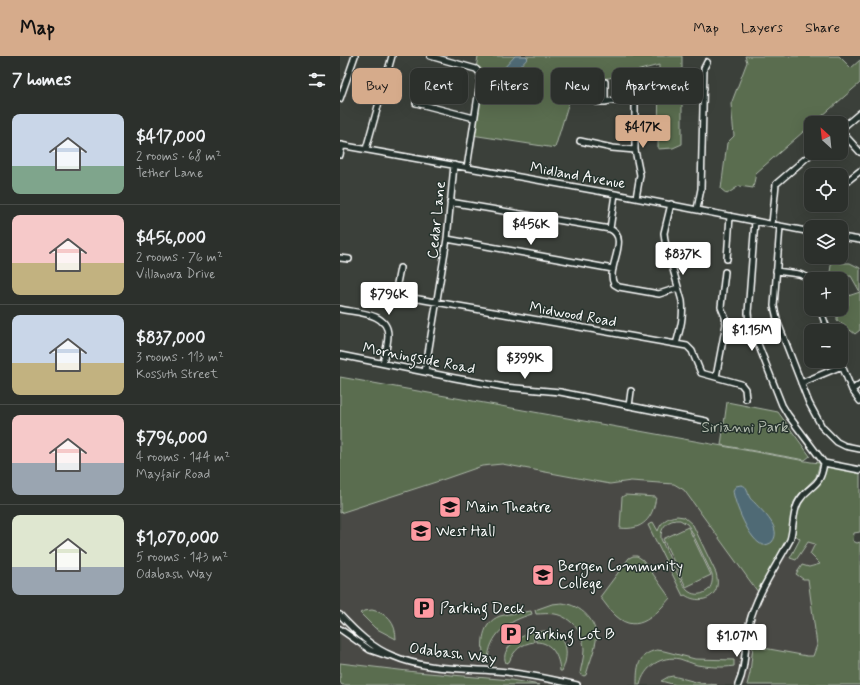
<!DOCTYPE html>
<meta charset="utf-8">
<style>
:root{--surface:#2c302c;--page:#383c38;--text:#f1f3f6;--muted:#a6a9a9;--line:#484b48;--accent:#d6ab8b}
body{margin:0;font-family:Mynerve,sans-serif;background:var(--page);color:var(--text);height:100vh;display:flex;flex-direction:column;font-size:15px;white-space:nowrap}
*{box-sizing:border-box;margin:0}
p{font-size:13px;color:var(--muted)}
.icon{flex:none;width:22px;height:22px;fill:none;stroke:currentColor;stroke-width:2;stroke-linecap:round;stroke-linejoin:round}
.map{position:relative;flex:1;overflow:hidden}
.side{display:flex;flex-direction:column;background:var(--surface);width:340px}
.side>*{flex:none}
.hud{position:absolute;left:12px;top:12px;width:380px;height:36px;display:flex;gap:8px}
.needle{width:26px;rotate:333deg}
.controls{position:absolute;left:464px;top:60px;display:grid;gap:8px}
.controls a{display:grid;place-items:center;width:44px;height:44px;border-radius:8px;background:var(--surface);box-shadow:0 4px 16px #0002,0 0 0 1px var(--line);font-size:20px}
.price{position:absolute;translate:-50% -34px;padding:0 9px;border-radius:4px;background:#fff;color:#222;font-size:13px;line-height:26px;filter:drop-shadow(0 1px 2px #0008)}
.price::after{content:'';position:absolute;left:50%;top:24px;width:12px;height:9px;margin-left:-6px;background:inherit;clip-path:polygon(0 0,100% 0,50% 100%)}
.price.on{background:var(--accent);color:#111}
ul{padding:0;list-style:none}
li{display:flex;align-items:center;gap:12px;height:100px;padding:0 12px}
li+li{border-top:1px solid var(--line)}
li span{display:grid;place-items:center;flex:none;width:112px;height:80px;border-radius:8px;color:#555}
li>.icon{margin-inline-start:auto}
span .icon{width:48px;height:48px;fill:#fffc;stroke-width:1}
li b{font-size:17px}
h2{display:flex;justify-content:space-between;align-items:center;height:48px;padding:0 12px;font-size:17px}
.pill{padding:0 14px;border-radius:8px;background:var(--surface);box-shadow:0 4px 16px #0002,0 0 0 1px var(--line);font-size:14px;line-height:36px}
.pill.on{background:var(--accent);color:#111}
header{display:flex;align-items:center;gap:24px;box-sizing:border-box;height:56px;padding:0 20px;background:var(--accent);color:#111}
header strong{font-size:19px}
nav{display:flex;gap:22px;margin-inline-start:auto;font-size:14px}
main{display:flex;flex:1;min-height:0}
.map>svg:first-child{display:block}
.built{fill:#4a4a44}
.green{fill:#5a6d50;stroke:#acb6a8;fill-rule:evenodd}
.water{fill:#4f6b75;stroke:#95a6ac}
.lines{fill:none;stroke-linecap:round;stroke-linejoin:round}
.minor-casing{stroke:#fff;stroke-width:8}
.minor{stroke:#26332d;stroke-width:5}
.labels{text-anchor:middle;stroke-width:3;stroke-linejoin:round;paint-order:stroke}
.street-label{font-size:15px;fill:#fff;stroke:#26332d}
.park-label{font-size:15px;fill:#b5bdb0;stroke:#26332d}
.poi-label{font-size:15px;fill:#fff;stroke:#26332d;text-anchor:start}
</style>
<header>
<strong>Map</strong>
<nav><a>Map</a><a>Layers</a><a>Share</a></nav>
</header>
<main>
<section class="side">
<h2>7 homes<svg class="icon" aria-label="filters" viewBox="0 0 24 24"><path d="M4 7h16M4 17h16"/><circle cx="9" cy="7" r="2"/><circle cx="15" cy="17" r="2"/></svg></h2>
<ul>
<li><span style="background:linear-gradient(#c9d6e8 65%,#7fa58c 0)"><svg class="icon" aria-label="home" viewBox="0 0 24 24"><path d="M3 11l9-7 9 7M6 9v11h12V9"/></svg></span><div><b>$417,000</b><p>2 rooms · 68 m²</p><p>Tether Lane</p></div></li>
<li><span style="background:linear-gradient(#f6c9c9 60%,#c2b280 0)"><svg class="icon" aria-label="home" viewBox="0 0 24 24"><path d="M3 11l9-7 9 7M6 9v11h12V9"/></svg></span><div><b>$456,000</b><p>2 rooms · 76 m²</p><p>Villanova Drive</p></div></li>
<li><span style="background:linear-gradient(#c9d6e8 60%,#c2b280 0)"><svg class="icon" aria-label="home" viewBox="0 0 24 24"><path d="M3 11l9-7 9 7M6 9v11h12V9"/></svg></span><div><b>$837,000</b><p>3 rooms · 113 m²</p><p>Kossuth Street</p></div></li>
<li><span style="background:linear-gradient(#f6c9c9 60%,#9aa5b1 0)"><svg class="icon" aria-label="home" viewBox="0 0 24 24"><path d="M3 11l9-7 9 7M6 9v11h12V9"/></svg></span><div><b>$796,000</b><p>4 rooms · 144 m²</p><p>Mayfair Road</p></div></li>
<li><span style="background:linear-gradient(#dfe7d0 65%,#9aa5b1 0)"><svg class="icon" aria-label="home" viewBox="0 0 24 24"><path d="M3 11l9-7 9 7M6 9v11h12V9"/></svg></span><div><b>$1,070,000</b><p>5 rooms · 143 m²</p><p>Odabash Way</p></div></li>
</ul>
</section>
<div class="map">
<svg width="520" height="629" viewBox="0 0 520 629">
<rect width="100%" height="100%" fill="#3b403a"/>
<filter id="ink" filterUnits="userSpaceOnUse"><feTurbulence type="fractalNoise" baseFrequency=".025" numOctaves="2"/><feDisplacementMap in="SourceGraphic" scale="8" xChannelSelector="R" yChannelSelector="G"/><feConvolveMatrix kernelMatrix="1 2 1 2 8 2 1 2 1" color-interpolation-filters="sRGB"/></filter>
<g filter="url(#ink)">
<!-- built -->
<path class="built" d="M162 408 270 428 291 425 334 428 344 433 418 536 420 537 442 498 455 504 468 486 475 488 480 507 469 511 468 522 477 589 473 600H465L413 590 410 617 407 629H200L171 624 76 616 0 607V457L99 425 142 410Z"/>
<!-- green -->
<path class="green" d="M138 0H342V88L333 92 318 93 319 9 269 22 235 26 215 92 132 79 141 20 136 13Z
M405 0H499L511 12 520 4V27L474 67H471V69L416 117 413 132 399 130 387 138 381 133 387 87 394 80 391 48 407 6Z
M497 201H500V207H510L520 212V274L515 278 497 264V253H501V250L508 249V240L520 236 511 220 496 222 490 216 492 203Z
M0 321 471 406 480 407 476 421 459 438 454 446 448 484 418 536 344 434 334 428 291 425 270 428 162 408 142 410 99 425 0 457Z
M387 346 438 356 470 400 465 404 381 389Z
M484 407 520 414V476L514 477 513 485 517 487 520 486V629H407L410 617 413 590 467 600H473L477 589 468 523H463L456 518 462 509 469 511 480 508 470 498 475 488 468 486 456 504 450 502 460 483 452 476 459 445 476 429Z
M285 439 316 441C313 462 303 475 280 472L282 441Z
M337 460 344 461 353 469 376 517C377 521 378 526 377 530 374 545 356 547 345 539L343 540 308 469 313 466 318 475C321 466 327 461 337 460ZM340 464 347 468 350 472 372 518C373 524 372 531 367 535 360 540 352 539 347 534 341 528 325 492 321 483 320 471 328 463 340 464Z
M348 471 371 519 346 531 323 483Z
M293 500H297L303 504 330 542C317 557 298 580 276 560 270 555 265 547 260 541L289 502Z
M222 547C241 549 258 565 256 585 254 597 249 608 246 619L244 620 240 618C241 610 244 602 244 594 244 577 231 561 215 558 208 557 202 558 196 558L195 554 212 548Z
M32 554C47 557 56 567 56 583L35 572 20 557 24 555Z
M191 555 192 558C168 565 149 578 148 605L144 604C141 588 141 567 160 560 170 557 181 557 191 555Z
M204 575C228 575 230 598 222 615H220C219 600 212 586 196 586L195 576Z
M193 576 194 586C181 588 174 594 169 606L166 607C159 592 182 579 193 576Z
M317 594 324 595 355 603 394 604V610C382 612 370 611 357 609 351 607 346 605 340 603 321 599 304 611 300 629H297C297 612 297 598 317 594Z
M0 607 76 616 171 624 200 629H2L0 626Z
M333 620 360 627 377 629H336L321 625 328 621Z"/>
<!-- water -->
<path class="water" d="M175 0H186L188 2 177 14 181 18 176 24 163 13Z
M401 429C408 430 407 435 409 440 410 443 413 445 415 447 423 456 443 473 432 486 430 488 426 489 423 489 410 486 394 447 393 434L396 430Z"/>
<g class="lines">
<!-- minor casing -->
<g class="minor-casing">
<path id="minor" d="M90 0 136 13 139 16 141 20 127 112
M265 26V46
M342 32H364
M295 41V94L300 119 296 142
M0 43 15 0
M255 44 257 46H265L316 36
M76 47 134 62
M501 73 520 57
M501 75 520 96
M240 85 272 92 295 94
M0 89 275 138 471 176
M26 93 52 0
M0 99 2 89
M501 130 520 115
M275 138 270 173C291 182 265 213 274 228L279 231 319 238 338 232
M110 146 270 173
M331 148 324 177 325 185 342 245C344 261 340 274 336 288
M357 153 361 133 364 12 367 6
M415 165 408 257 409 265 442 349 448 359 484 407 520 414
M432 168 436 128 472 97
M440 170 434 250 438 267 469 347 482 371 497 386 505 390 520 393
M501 181 520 184
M107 183 273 213
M0 202 9 203
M387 203 390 160
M436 215 459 218 472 223
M27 234 347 290 352 295 361 317 401 328 405 333 406 343
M55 238 60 212
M0 253C16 257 48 256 48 279 48 288 45 298 43 307
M480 253 488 275
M0 299 115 322 164 331 220 336 366 365
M500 305 512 334 520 345
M85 316 107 183 114 109
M376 321 386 268 385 261 381 251 385 216
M461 327 502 310
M512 334 520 328
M289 350 291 335
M0 559C15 575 32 592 53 600 85 614 122 612 156 615 183 617 210 623 237 629
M0 573 30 594 48 600
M398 629C407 609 404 588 409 568 417 537 435 512 450 484 454 472 452 456 459 445 470 427 480 434 484 407"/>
</g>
<!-- minor -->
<use href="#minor" class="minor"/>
</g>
</g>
<!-- icons -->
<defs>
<g id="university-square" transform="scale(1.15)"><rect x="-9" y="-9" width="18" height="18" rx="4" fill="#ff9aa2" stroke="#26332d"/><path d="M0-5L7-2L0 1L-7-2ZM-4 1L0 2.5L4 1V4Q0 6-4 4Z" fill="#111"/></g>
<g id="parking-square" transform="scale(1.15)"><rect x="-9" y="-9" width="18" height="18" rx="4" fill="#ff9aa2" stroke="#26332d"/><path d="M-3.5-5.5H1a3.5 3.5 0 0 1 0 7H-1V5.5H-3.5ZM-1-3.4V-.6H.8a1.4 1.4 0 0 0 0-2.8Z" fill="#111"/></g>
</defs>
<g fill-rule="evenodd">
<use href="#university-square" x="110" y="451"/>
<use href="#university-square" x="81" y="475"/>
<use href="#university-square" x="203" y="519"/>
<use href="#parking-square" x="84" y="552"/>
<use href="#parking-square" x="171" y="578"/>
</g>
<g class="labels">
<!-- street labels -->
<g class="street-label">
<text transform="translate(238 119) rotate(10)" y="5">Midland Avenue</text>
<text transform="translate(96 164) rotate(-84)" y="5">Cedar Lane</text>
<text transform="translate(233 258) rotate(10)" y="5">Midwood Road</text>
<text transform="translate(79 302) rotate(11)" y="5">Morningside Road</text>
<text transform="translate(113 597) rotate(7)" y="5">Odabash Way</text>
</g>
<!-- park labels -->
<g class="park-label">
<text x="405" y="376">Sirianni Park</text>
</g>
<!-- poi labels -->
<g class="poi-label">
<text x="126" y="456">Main Theatre</text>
<text x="96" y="480">West Hall</text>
<text x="218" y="515">Bergen Community<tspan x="218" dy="17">College</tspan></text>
<text x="100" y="557">Parking Deck</text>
<text x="186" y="583">Parking Lot B</text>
</g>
</g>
</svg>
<div class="controls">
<a><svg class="needle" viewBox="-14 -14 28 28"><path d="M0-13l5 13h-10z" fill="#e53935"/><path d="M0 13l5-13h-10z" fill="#a6a9a9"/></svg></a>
<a><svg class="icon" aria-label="locate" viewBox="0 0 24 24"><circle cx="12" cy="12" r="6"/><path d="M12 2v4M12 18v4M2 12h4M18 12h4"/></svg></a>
<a><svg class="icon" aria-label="layers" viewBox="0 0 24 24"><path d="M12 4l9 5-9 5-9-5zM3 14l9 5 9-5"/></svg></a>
<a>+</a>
<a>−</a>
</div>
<b class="price on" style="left:303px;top:93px">$417K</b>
<b class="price" style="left:191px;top:190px">$456K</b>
<b class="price" style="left:343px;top:220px">$837K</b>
<b class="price" style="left:49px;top:260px">$796K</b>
<b class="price" style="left:412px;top:296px">$1.15M</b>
<b class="price" style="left:185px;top:324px">$399K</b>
<b class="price" style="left:397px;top:602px">$1.07M</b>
<div class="hud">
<a class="pill on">Buy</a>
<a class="pill">Rent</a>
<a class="pill">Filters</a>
<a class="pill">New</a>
<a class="pill">Apartment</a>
</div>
</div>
</main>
